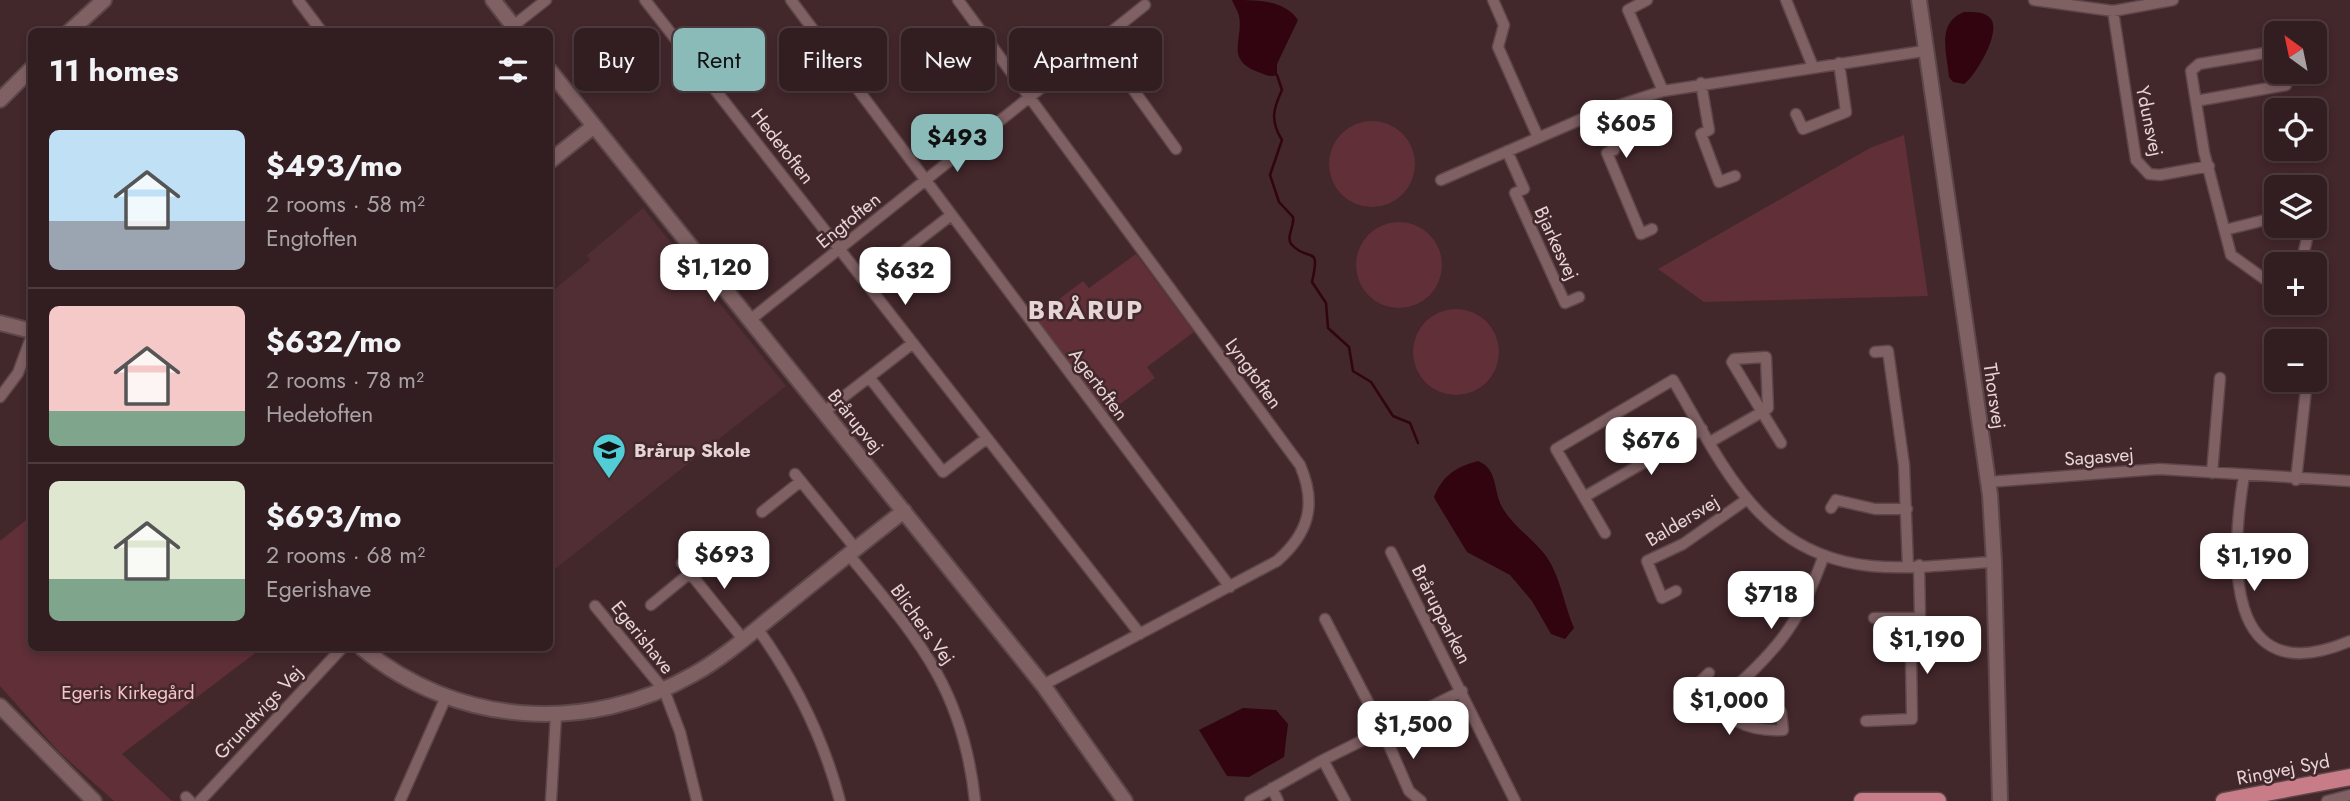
<!DOCTYPE html>
<meta charset="utf-8">
<style>
:root{--surface:#321d20;--page:#3d2a2d;--text:#f1f3f6;--muted:#a8a2a5;--line:#4d3b3e;--accent:#8bbbb9}
body{margin:0;font-family:Jost,sans-serif;background:var(--page);color:var(--text);height:100vh;display:flex;flex-direction:column;font-size:26px;white-space:nowrap}
*{box-sizing:border-box;margin:0}
p{font-size:23px;color:var(--muted)}
.icon{flex:none;width:38px;height:38px;fill:none;stroke:currentColor;stroke-width:2;stroke-linecap:round;stroke-linejoin:round}
.map{position:relative;flex:1;overflow:hidden}
.details{position:absolute;left:28px;top:28px;width:525px;height:623px;display:flex;flex-direction:column;background:var(--surface);border-radius:10px;box-shadow:0 4px 10px #0003,0 0 0 2px var(--line)}
.details>*{flex:none}
.guide{position:absolute;left:574px;top:28px;width:665px;height:63px;display:flex;gap:14px}
.needle{width:46px;rotate:327deg}
.controls{position:absolute;left:2264px;top:21px;display:grid;gap:14px}
.controls a{display:grid;place-items:center;width:63px;height:63px;border-radius:10px;background:var(--surface);box-shadow:0 4px 10px #0003,0 0 0 2px var(--line);font-size:35px}
.price{position:absolute;translate:-50% -60px;padding:0 16px;border-radius:14px;background:#fff;color:#222;font-size:23px;line-height:46px;filter:drop-shadow(0 2px 4px #0008)}
.price::after{content:'';position:absolute;left:50%;top:42px;width:21px;height:16px;margin-left:-10px;background:inherit;clip-path:polygon(0 0,100% 0,50% 100%)}
.price.on{background:var(--accent);color:#111}
ul{padding:0;list-style:none}
li{display:flex;align-items:center;gap:21px;height:175px;padding:0 21px}
li+li{border-top:2px solid var(--line)}
li span{display:grid;place-items:center;flex:none;width:196px;height:140px;border-radius:10px;color:#555}
li>.icon{margin-inline-start:auto}
span .icon{width:84px;height:84px;fill:#fffc;stroke-width:1}
li b{font-size:30px}
h2{display:flex;justify-content:space-between;align-items:center;height:84px;padding:0 21px;font-size:30px}
.chip{padding:0 24px;border-radius:10px;background:var(--surface);box-shadow:0 4px 10px #0003,0 0 0 2px var(--line);font-size:24px;line-height:63px}
.chip.on{background:var(--accent);color:#111}
.map>svg:first-child{display:block}
.built{fill:#502e33}
.green{fill:#602f37}
.water{fill:#31040f}
.lines{fill:none;stroke-linecap:round;stroke-linejoin:round}
.stream{stroke:#31040f;stroke-width:2.5}
.street-casing{stroke:#5c464a;stroke-width:13}
.secondary-casing{stroke:#5c464a;stroke-width:18}
.primary-casing{stroke:#5c464a;stroke-width:19}
.street{stroke:#7f6063;stroke-width:10}
.secondary{stroke:#7f6063;stroke-width:14}
.primary{stroke:#c87c87;stroke-width:16}
.labels{text-anchor:middle;stroke-width:5;stroke-linejoin:round;paint-order:stroke}
.street-label{font-size:19px;fill:#e6d4d6;stroke:#42272b}
.poi-label{font-size:19px;font-weight:bold;fill:#e6d4d6;stroke:#42272b;text-anchor:start}
.park-label{font-size:19px;fill:#f7c2c8;stroke:#42272b}
.district-label{font-size:26px;font-weight:bold;letter-spacing:2px;fill:#e6d4d6;stroke:#42272b}
</style>
<div class="map">
<svg width="2350" height="801" viewBox="0 0 2350 801">
<rect width="100%" height="100%" fill="#42272b"/>
<!-- built -->
<path class="built" d="M643 208 786 386 550 573V293L590 260 587 255Z"/>
<!-- green -->
<path class="green" d="M1329 164a43 43 0 1 1 86 0a43 43 0 1 1-86 0Z
M1904 135 1928 296 1704 302 1658 269 1870 148Z
M1356 265a43 43 0 1 1 86 0a43 43 0 1 1-86 0Z
M1136 254 1194 332 1147 367 1155 378 1107 414 1035 317 1083 281 1089 288Z
M1413 352a43 43 0 1 1 86 0a43 43 0 1 1-86 0Z
M31 516 32 648H262L122 754 172 801H114L59 752 0 686V541Z"/>
<!-- water -->
<path class="water" d="M1232 0C1258 0 1284 0 1298 20L1277 64V75C1270 77 1268 76 1261 73 1223 60 1244 40 1239 16 1238 11 1234 5 1232 0Z
M1964 12C1972 12 1985 11 1991 19 2001 33 1976 75 1964 84L1953 82 1949 77C1947 53 1936 23 1964 12Z
M1478 461C1498 469 1493 490 1502 507 1515 530 1541 543 1552 566 1562 586 1565 607 1574 628L1565 639 1551 634 1532 601 1510 575 1467 552 1436 501 1434 497C1443 475 1456 467 1478 461Z
M1243 708 1276 710 1288 724 1284 757 1249 777 1227 776 1199 730Z"/>
<g class="lines">
<!-- stream -->
<path class="stream" d="M1277 75 1282 90C1273 109 1270 121 1282 140L1270 175 1279 202 1293 217C1295 226 1285 238 1292 245 1309 263 1321 243 1312 282L1326 303 1328 328 1349 347 1353 371 1371 382 1393 416 1410 423 1418 443"/>
<!-- street casing -->
<g class="street-casing">
<path id="street" d="M298 0 322 32
M645 0 1140 634
M791 0 1230 587
M958 0 1300 465C1317 504 1309 533 1277 561L1043 685
M1493 0 1504 25 1498 47 1538 137
M1647 0 1628 10 1663 91
M1786 0 1813 67
M2034 0 2113 11 2173 0
M2113 11 2136 160 2149 174 2160 175 2209 166
M513 26 546 0
M1099 42 1176 149
M2277 60 2265 53 2199 64 2191 71 2204 152 2231 255 2266 280 2277 282
M1701 83 1709 130 1701 134 1719 182 1735 176
M2196 101 2286 85 2284 72
M1598 112 1614 150 1607 153 1641 234 1652 229
M1796 114 1803 129 1846 112 1839 63
M1507 151 1524 189 1515 193 1565 303 1579 297
M1441 180 1598 112 1663 91 1924 51
M2225 230 2277 217
M2301 264 2310 226
M866 281 950 216
M750 320 1145 5
M1875 352 1888 351 1904 465 1908 566
M869 377 943 472 987 438
M0 397 18 373 32 335
M824 412 913 343
M1710 442 1762 412 1732 362 1734 359 1766 357 1768 408 1762 412 1781 443
M2212 473 2220 378
M795 474 856 549
M2244 475C2231 556 2222 695 2350 641
M2296 480 2307 380
M1988 482 2159 469 2350 481
M1584 497 1702 429
M1831 508 1836 500 1875 509H1907
M762 512 801 481
M1605 533 1556 449 1673 380C1723 465 1759 555 1871 566 1911 570 1954 564 1994 562
M1391 552 1515 801
M849 555C918 639 963 688 975 801
M682 563 743 639
M1676 591 1662 598 1647 561 1683 544 1746 500
M651 605 690 573
M595 606 664 690 680 732 697 801
M1874 618H1920
M1325 619 1382 729 1409 791 1421 801
M757 628C796 682 823 737 840 801
M1709 673 1698 684C1727 715 1737 732 1783 730L1781 712
M1717 704C1775 651 1797 631 1824 555
M1866 721 1912 719 1911 657 1920 618 1919 565
M1323 760 1345 801
M1272 788 1278 801
M186 797 190 801
M200 801 342 648
M400 801 446 697
M551 801 556 715
M1250 801 1323 760 1462 691
M2327 801 2350 795"/>
</g>
<!-- secondary casing -->
<g class="secondary-casing">
<path id="secondary" d="M493 0 518 32
M1919 0 1990 495 1994 562 2000 801
M69 32 104 0
M550 71 1043 685 1125 801
M0 100 32 68
M550 161 594 126
M0 323 32 331
M362 648C456 726 588 735 694 674 723 658 749 635 775 614 818 579 860 545 904 511
M0 706 94 801"/>
</g>
<!-- primary casing -->
<g class="primary-casing">
<path id="primary" d="M1862 801H1938
M2224 801 2350 777"/>
</g>
<!-- street -->
<use href="#street" class="street"/>
<!-- secondary -->
<use href="#secondary" class="secondary"/>
<!-- primary -->
<use href="#primary" class="primary"/>
</g>
<!-- icons -->
<defs>
<g id="school-pin" transform="scale(1.75)"><path d="M0 17L-7.5 6A9.5 9.5 0 1 1 7.5 6Z" fill="#52ccd5" stroke="#42272b"/><path d="M0-5L7-2L0 1L-7-2ZM-4 1L0 2.5L4 1V4Q0 6-4 4Z" fill="#111"/></g>
</defs>
<g fill-rule="evenodd">
<use href="#school-pin" x="609" y="450"/>
</g>
<g class="labels">
<!-- street labels -->
<g class="street-label">
<text transform="translate(2150 121) rotate(78)" y="7">Ydunsvej</text>
<text transform="translate(783 146) rotate(52)" y="7">Hedetoften</text>
<text transform="translate(848 220) rotate(-39)" y="7">Engtoften</text>
<text transform="translate(1557 243) rotate(65)" y="7">Bjarkesvej</text>
<text transform="translate(1254 373) rotate(54)" y="7">Lyngtoften</text>
<text transform="translate(1099 384) rotate(53)" y="7">Agertoften</text>
<text transform="translate(1995 396) rotate(82)" y="7">Thorsvej</text>
<text transform="translate(856 421) rotate(51)" y="7">Brårupvej</text>
<text transform="translate(2099 456) rotate(-4)" y="7">Sagasvej</text>
<text transform="translate(1682 520) rotate(-31)" y="7">Baldersvej</text>
<text transform="translate(1442 614) rotate(63)" y="7">Brårupparken</text>
<text transform="translate(923 624) rotate(54)" y="7">Blichers Vej</text>
<text transform="translate(643 637) rotate(51)" y="7">Egerishave</text>
<text transform="translate(258 712) rotate(-47)" y="7">Grundtvigs Vej</text>
<text transform="translate(2283 769) rotate(-11)" y="7">Ringvej Syd</text>
</g>
<!-- poi labels -->
<g class="poi-label">
<text x="634" y="457">Brårup Skole</text>
</g>
<!-- park labels -->
<g class="park-label">
<text x="128" y="699">Egeris Kirkegård</text>
</g>
<!-- district labels -->
<g class="district-label">
<text x="1086" y="319">BRÅRUP</text>
</g>
</g>
</svg>
<div class="controls">
<a><svg class="needle" viewBox="-14 -14 28 28"><path d="M0-13l5 13h-10z" fill="#e53935"/><path d="M0 13l5-13h-10z" fill="#a8a2a5"/></svg></a>
<a><svg class="icon" aria-label="locate" viewBox="0 0 24 24"><circle cx="12" cy="12" r="6"/><path d="M12 2v4M12 18v4M2 12h4M18 12h4"/></svg></a>
<a><svg class="icon" aria-label="layers" viewBox="0 0 24 24"><path d="M12 4l9 5-9 5-9-5zM3 14l9 5 9-5"/></svg></a>
<a>+</a>
<a>−</a>
</div>
<b class="price" style="left:1626px;top:160px">$605</b>
<b class="price on" style="left:957px;top:174px">$493</b>
<b class="price" style="left:714px;top:304px">$1,120</b>
<b class="price" style="left:905px;top:307px">$632</b>
<b class="price" style="left:1651px;top:477px">$676</b>
<b class="price" style="left:724px;top:591px">$693</b>
<b class="price" style="left:2254px;top:593px">$1,190</b>
<b class="price" style="left:1771px;top:631px">$718</b>
<b class="price" style="left:1927px;top:676px">$1,190</b>
<b class="price" style="left:1729px;top:737px">$1,000</b>
<b class="price" style="left:1413px;top:761px">$1,500</b>
<div class="guide">
<a class="chip">Buy</a>
<a class="chip on">Rent</a>
<a class="chip">Filters</a>
<a class="chip">New</a>
<a class="chip">Apartment</a>
</div>
<section class="details">
<h2>11 homes<svg class="icon" aria-label="filters" viewBox="0 0 24 24"><path d="M4 7h16M4 17h16"/><circle cx="9" cy="7" r="2"/><circle cx="15" cy="17" r="2"/></svg></h2>
<ul>
<li><span style="background:linear-gradient(#bfe0f5 65%,#9aa5b1 0)"><svg class="icon" aria-label="home" viewBox="0 0 24 24"><path d="M3 11l9-7 9 7M6 9v11h12V9"/></svg></span><div><b>$493/mo</b><p>2 rooms · 58 m²</p><p>Engtoften</p></div></li>
<li><span style="background:linear-gradient(#f6c9c9 75%,#7fa58c 0)"><svg class="icon" aria-label="home" viewBox="0 0 24 24"><path d="M3 11l9-7 9 7M6 9v11h12V9"/></svg></span><div><b>$632/mo</b><p>2 rooms · 78 m²</p><p>Hedetoften</p></div></li>
<li><span style="background:linear-gradient(#dfe7d0 70%,#7fa58c 0)"><svg class="icon" aria-label="home" viewBox="0 0 24 24"><path d="M3 11l9-7 9 7M6 9v11h12V9"/></svg></span><div><b>$693/mo</b><p>2 rooms · 68 m²</p><p>Egerishave</p></div></li>
</ul>
</section>
</div>
